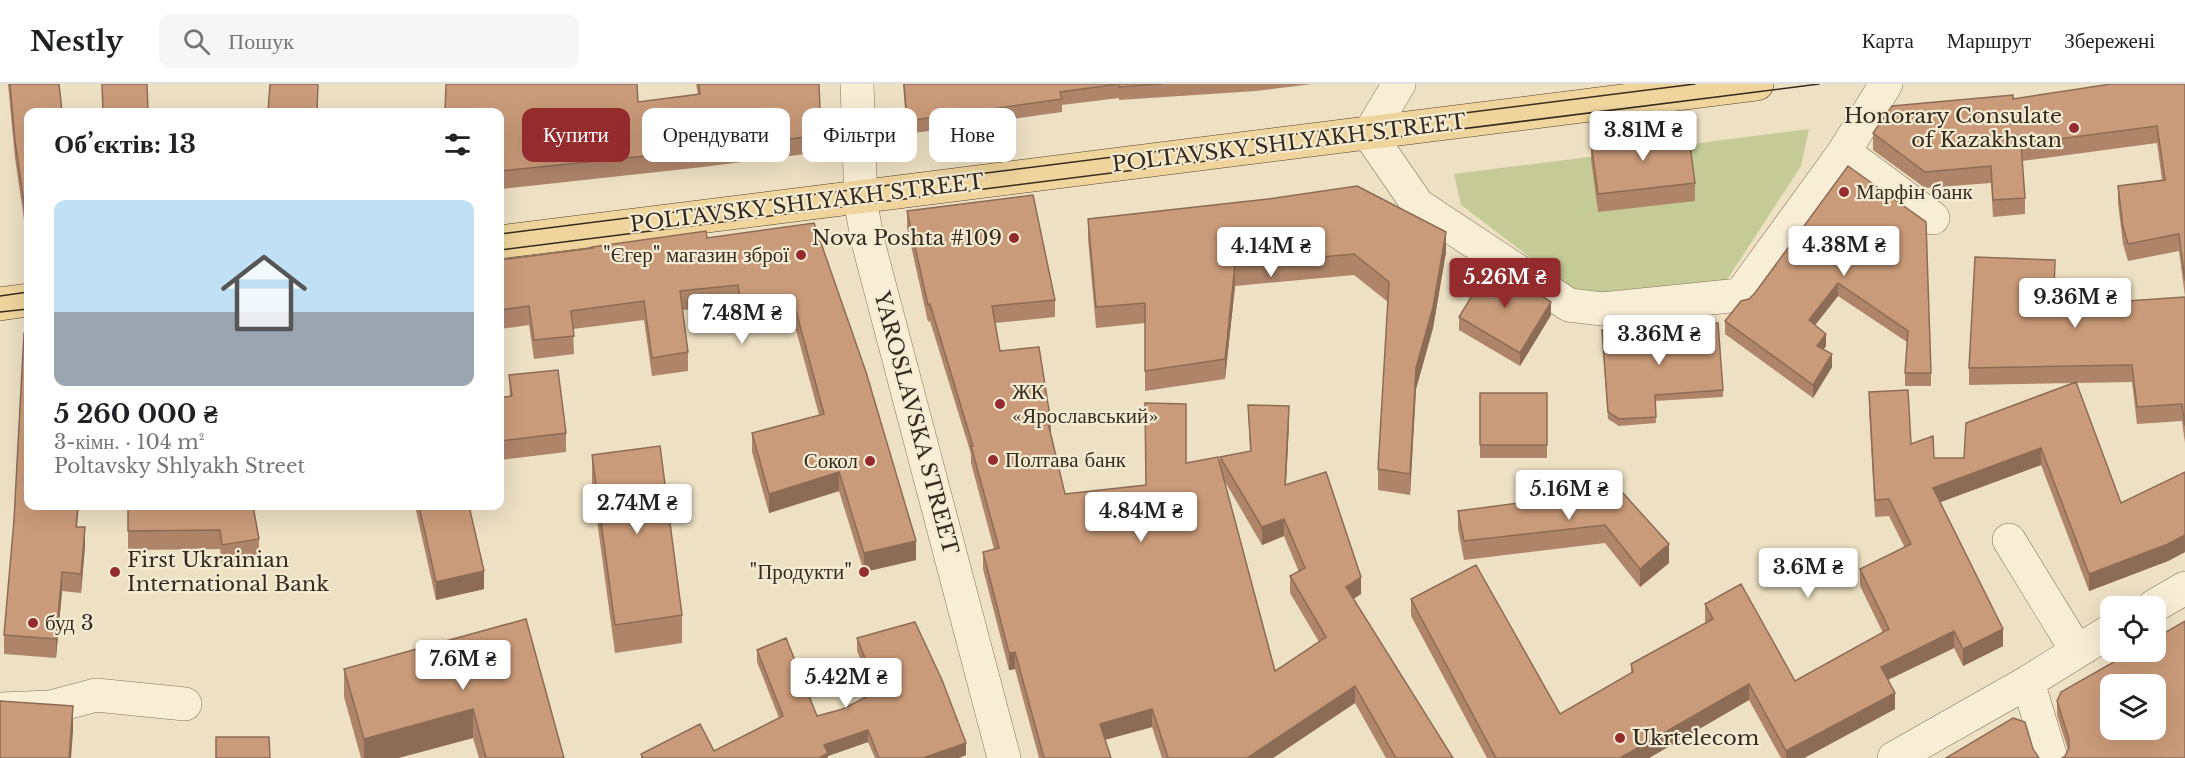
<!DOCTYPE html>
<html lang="uk">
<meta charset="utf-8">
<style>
:root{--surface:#fff;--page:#f6f6f6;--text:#202124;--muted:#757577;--line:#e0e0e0;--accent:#942c2d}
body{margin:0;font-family:"Libre Baskerville",serif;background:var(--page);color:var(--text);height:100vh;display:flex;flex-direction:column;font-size:22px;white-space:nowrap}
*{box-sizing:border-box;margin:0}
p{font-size:20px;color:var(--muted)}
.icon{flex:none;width:33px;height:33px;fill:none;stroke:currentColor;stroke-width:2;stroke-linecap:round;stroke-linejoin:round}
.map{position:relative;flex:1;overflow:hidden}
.drawer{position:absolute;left:24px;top:24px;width:480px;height:402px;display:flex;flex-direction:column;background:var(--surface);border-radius:12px;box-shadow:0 6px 24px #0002}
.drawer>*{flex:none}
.hud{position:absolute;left:522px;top:24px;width:570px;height:54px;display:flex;gap:12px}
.tools{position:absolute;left:2100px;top:512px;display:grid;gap:12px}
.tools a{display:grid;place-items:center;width:66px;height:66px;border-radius:12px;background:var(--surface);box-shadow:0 6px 24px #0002;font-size:30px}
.price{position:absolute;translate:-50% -51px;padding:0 14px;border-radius:6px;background:#fff;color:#222;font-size:20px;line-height:39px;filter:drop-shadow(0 2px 3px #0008)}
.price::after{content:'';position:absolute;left:50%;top:36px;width:18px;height:14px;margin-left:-9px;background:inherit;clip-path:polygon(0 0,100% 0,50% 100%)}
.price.active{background:var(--accent);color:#fff}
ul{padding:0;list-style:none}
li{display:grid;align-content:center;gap:12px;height:318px;padding:0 30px}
li span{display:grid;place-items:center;height:186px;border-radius:12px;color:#555}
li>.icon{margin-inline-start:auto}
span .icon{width:108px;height:108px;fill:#fffc;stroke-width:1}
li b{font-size:26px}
h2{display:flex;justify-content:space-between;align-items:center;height:72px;padding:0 30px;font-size:26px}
.chip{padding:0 21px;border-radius:12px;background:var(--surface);box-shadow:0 6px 24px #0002;font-size:21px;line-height:54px}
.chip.active{background:var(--accent);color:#fff}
header{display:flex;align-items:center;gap:36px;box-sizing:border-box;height:84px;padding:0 30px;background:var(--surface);border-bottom:2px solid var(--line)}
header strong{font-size:28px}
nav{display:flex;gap:33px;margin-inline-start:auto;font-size:21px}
.search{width:420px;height:54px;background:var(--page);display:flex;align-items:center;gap:15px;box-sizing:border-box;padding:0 21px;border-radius:12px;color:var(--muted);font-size:22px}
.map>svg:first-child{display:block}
.green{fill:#c5cb97}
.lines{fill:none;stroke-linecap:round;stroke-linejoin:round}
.minor-casing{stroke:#87725a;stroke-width:34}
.major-casing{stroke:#54402f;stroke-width:34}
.minor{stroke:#f8eed6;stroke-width:33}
.major{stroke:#efd59c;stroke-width:33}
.tram{stroke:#372a1e;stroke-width:1.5}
.wall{fill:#ae8569;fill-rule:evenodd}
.shaded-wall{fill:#8d6c55}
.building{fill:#ca9b7a;stroke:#8d6c55;stroke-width:1.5;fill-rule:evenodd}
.poi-dot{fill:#942c2d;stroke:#f4ebd3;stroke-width:2}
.labels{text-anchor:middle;stroke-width:4.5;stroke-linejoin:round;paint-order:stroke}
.poi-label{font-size:21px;fill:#372a1e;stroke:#f4ebd3;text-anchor:start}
.street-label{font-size:21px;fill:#372a1e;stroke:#f4ebd3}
</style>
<header>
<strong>Nestly</strong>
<div class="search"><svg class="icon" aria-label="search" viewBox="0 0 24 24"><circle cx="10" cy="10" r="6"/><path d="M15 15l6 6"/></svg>Пошук</div>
<nav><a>Карта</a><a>Маршрут</a><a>Збережені</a></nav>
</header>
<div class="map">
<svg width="2185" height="674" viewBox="0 0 2185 674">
<rect width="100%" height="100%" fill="#ede0c3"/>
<!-- green -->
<path class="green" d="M1809 45 1801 82 1725 199 1581 212 1461 121 1454 90Z"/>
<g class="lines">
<!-- minor casing -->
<g class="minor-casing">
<path id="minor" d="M857 0 861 121 868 158 1004 674
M1399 0 1369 50 1418 121 1569 221 1602 225 1740 211 1844 68 1886 0
M1844 68 1933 134
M2009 456 2077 567
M2154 522 2185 504
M2028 598 2051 674
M0 625 51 623 96 611 185 620
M1894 674 2028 598 2110 547"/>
</g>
<!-- major casing -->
<g class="major-casing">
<path id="major" d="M500 158 1757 0
M0 220 28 216"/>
</g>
<!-- minor -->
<use href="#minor" class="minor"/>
<!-- major -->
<use href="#major" class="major"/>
<!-- tram -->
<path class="tram" d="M500 150 1695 0
M500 166 1819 0
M0 212 28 208
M0 228 28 225"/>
</g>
<!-- wall -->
<path class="wall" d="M8 0H59L28 28V163L15 74Z
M696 0H819L821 68 703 83 500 105V28L638 18 698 11Z
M903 0H1312L1256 7 1119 16V14L1062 21V28L907 50Z
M2185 0V359L2182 337 2137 340 2132 298 2076 299 2121 419 2185 388V468L2168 477 2089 507 2041 381 1940 418 2003 562 1963 582 1954 564 1888 596 1895 625 1804 674H1781L1749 616 1649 674H1487L1411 532V515L1560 630 1631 590V580L1706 539 1705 537V520L1795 597 1883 549 1860 502V485L1905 464 1889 432 1875 433 1869 325V308L1911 360 1934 374H1964L2074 299 1969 301V284L2055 193 2054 207 2070 221 2185 213 2179 167 2128 177 2123 160 2118 119V102L2162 96 2157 59 2022 77 2025 114V130L1993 133 1991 99 1925 104 1873 66V49L2013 15Z
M1591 58 1695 99V117L1598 128 1591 76Z
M1848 82 1931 289V302H1905V289L1907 258 1838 212 1815 241 1826 262 1823 266 1832 283 1813 314 1725 250V237L1755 209Z
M907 127 1055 216V233L995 239 1000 267 1051 339V350L1065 410 1146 401 1186 379 1220 383V373L1250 367 1248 321 1289 339 1286 401 1361 510 1353 515 1453 674H1386L1355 619 1273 674H1162L1152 643 1105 656 1111 674H1039L1015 585 1009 586 983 485V468L994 465 971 379V370L930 237 928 238 907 144ZM1224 396 1262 461 1284 452 1299 488 1290 492V509L1319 558 1275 587Z
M1088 135 1446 168 1433 244 1416 305 1410 411 1378 406V385L1388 218 1354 191 1235 202 1225 295 1145 307V239L1096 244 1088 155Z
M814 139 916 476 864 488 839 407 769 429 752 368V349L819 331 796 246 742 249 738 220 683 226 688 268V287L652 292 644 236 573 245 574 270 534 275 529 241 500 245V176L707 154Z
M1551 231 1520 282 1459 246V233Z
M1602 253 1723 306V313L1655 317 1656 339 1619 342 1608 335Z
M509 291 566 349V368L500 376V314L510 313Z
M1480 309H1547V374H1480Z
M592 371 682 531V559L615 569 592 399Z
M1616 406 1669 479 1640 503 1605 459 1464 476 1458 445V427Z
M28 422H79L77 443 85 462 81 509 62 507 56 574 4 570V551L14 436Z
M128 422 259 455V474L222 480 220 465 128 466Z
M415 422H469L484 505 436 516Z
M526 535 564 674H479L473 654 398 674H361L344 613V585Z
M2185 537 2065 672 2068 666 2057 631V617Z
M857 554 966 671 959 674H875L868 658 828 672V674H641V670L714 667 779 634 757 578V566L817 632 843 625 874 609 857 567Z"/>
<!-- shaded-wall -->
<path class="shaded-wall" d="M1446 148V168L1433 244 1416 305 1410 411V390L1416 284Z
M1235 181V202L1225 295V275Z
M1838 199V212L1809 249V236Z
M1551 218V231L1520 282V269Z
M1826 250V262L1817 275V262Z
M1832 270V283L1813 314V301Z
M1289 322V339L1285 418V401Z
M2041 364V381L1933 421V404Z
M839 388V407L769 429V410Z
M1284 435V452L1262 461V443Z
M85 443V462L81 509V490Z
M2185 451V468L2168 477 2089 507V490Z
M916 457V476L864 488V469Z
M1669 460V479L1640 503V485Z
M484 487V505L436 516V498Z
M62 488V507L56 574V555Z
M1361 493V510L1346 520V503Z
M2003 545V562L1963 582V565Z
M1954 547V564L1881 599V583Z
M1015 568V585L1009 586V569Z
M1749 600V616L1649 674H1620Z
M1355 602V619L1273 674H1247Z
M1895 609V625L1804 674H1786V667Z
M73 622V648L71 674H69Z
M473 625V654L398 674H364V655Z
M1152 625V643L1100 657V640Z
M868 646V658L828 672V674H819L824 661Z
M966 659V671L959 674H923Z"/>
<!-- building -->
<path class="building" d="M10 0H59L62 28H28V146L15 57Z
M102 0H147L148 28H103Z
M270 0H318L317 28H268Z
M446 0H637L638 18 700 10 699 0H819L821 51 703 66 500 87V28H445Z
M904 0H1162L1119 3 1120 0 1060 8 1062 15 907 37Z
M2111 0H2185V197L2179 150 2128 160 2123 143 2118 102 2165 96 2157 42 2021 60 2025 114 1993 116 1991 82 1925 88 1873 49 1892 22 2013 11V15Z
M1688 46 1695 99 1598 110 1591 58Z
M1848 82 1926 138 1931 289H1905L1908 247 1838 199 1809 236 1826 250 1817 262 1832 270 1813 301 1725 237 1741 217 1749 215 1755 209Z
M1357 102 1446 148 1433 223 1416 284 1410 390 1378 385 1389 198 1354 170 1235 181 1225 275 1145 287V219L1096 223 1088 135 1268 115Z
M1033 111 1055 216 992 222 1000 267 1039 263 1051 339H1048L1065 410 1146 401 1145 319 1186 320V379L1218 373 1275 587 1326 553 1290 492 1305 484 1284 435 1262 443 1220 373 1251 367 1248 321 1289 322 1285 401 1326 388 1361 493 1346 503 1453 674H1396L1355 602 1247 674H1166L1168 673 1152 625 1100 640 1111 674H1044L1015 568 1009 569 983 468 999 464 971 362H973L930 220 928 221 907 127Z
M814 139 866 288 916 457 864 469 839 388 769 410 752 349 824 330 796 227 742 230 738 201 680 207 688 268 652 274 644 217 571 227 574 252 534 256 529 222 500 226V176L593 164 592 163 706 147 707 154Z
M1975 173 2055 176 2054 207H2070L2069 221 2185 213V342L2182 320 2137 323 2132 281 1969 284Z
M1492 179 1551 218 1520 269 1459 233Z
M1718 239 1723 306 1655 311 1656 333 1619 335 1608 328 1602 246Z
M28 248V422H78L76 443H85L81 490 62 488 56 555 4 551 14 436 24 249Z
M558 286 566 349 500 357V314L512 312 509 291Z
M2076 298 2121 419 2185 388V451L2168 460 2089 490 2041 364 1933 404 2003 545 1963 565 1954 547 1881 583 1895 609 1786 667 1749 600 1620 674H1496L1411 515 1476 481 1560 630 1633 588 1631 580 1713 535 1705 520 1741 500 1795 597 1889 545 1860 485 1911 460 1889 415 1875 416 1869 308 1908 306 1911 360 1933 352 1934 374H1964L1966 339Z
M1480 309H1547V361H1480Z
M660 362 682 531 615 541 592 371Z
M1616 406 1622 408 1669 460 1640 485 1605 441 1464 457 1458 427Z
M128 422H253L259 455 222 461 220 446 128 447Z
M419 422H469L484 487 436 498Z
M526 535 564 674H486L473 625 364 655 344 585Z
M2185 537V674H2062L2065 672 2069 664V655L2057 617 2061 608 2133 567H2156V554ZM2110 600H2156V645H2110Z
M915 538 942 596 966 659 923 674H879L868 646 824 661 828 669 819 674H643L641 670 700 640 714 667 783 632 757 566 786 554 817 632 843 625 878 607 857 554Z
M0 617 73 622 69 674H0Z
M2013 634 2025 638 2033 665 2039 674H1946Z
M216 653H269L270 674H216Z"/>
<!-- markers -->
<g class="poi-dot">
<circle cx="2074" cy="44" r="6"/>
<circle cx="1844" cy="108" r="6"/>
<circle cx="1014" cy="154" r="6"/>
<circle cx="801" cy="171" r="6"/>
<circle cx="1000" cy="320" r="6"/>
<circle cx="993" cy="376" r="6"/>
<circle cx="870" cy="377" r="6"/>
<circle cx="115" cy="488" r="6"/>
<circle cx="864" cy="488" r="6"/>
<circle cx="33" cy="539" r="6"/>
<circle cx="1620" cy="654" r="6"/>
</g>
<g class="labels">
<!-- poi labels -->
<g class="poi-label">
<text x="2062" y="39" text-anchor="end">Honorary Consulate<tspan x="2062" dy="24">of Kazakhstan</tspan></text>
<text x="1856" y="115">Марфін банк</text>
<text x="1002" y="161" text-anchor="end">Nova Poshta #109</text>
<text x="789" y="178" text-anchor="end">"Єгер" магазин зброї</text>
<text x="1012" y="315">ЖК<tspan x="1012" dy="24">«Ярославський»</tspan></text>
<text x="1005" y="383">Полтава банк</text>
<text x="858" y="384" text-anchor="end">Сокол</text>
<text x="127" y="483">First Ukrainian<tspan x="127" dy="24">International Bank</tspan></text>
<text x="852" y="495" text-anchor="end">"Продукти"</text>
<text x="45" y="546">буд 3</text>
<text x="1632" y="661">Ukrtelecom</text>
</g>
<!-- street labels -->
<g class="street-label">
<text transform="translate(1289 59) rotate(-7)" y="7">POLTAVSKY SHLYAKH STREET</text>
<text transform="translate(807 119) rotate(-7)" y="7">POLTAVSKY SHLYAKH STREET</text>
<text transform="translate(916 339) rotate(75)" y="7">YAROSLAVSKA STREET</text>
</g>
</g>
</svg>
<div class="tools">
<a><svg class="icon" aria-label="locate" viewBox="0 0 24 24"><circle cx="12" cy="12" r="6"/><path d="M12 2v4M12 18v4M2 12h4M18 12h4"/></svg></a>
<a><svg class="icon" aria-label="layers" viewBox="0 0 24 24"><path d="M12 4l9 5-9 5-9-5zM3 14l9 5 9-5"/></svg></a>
</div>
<b class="price" style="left:1643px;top:78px">3.81M ₴</b>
<b class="price" style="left:1844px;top:193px">4.38M ₴</b>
<b class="price" style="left:1271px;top:194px">4.14M ₴</b>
<b class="price active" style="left:1505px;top:225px">5.26M ₴</b>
<b class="price" style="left:2075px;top:245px">9.36M ₴</b>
<b class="price" style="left:742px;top:261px">7.48M ₴</b>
<b class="price" style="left:1659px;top:282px">3.36M ₴</b>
<b class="price" style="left:1569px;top:437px">5.16M ₴</b>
<b class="price" style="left:637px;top:451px">2.74M ₴</b>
<b class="price" style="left:1141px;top:459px">4.84M ₴</b>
<b class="price" style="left:1808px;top:515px">3.6M ₴</b>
<b class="price" style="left:463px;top:607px">7.6M ₴</b>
<b class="price" style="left:846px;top:625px">5.42M ₴</b>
<div class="hud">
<a class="chip active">Купити</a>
<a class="chip">Орендувати</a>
<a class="chip">Фільтри</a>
<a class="chip">Нове</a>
</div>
<section class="drawer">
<h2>Об’єктів: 13<svg class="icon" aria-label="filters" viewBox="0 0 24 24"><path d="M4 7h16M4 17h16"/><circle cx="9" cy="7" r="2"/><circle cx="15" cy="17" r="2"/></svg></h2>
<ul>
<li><span style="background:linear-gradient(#bfe0f5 60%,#9aa5b1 0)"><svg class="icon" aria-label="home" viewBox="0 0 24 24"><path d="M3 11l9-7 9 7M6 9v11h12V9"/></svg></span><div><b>5 260 000 ₴</b><p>3-кімн. · 104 m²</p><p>Poltavsky Shlyakh Street</p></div></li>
</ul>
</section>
</div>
